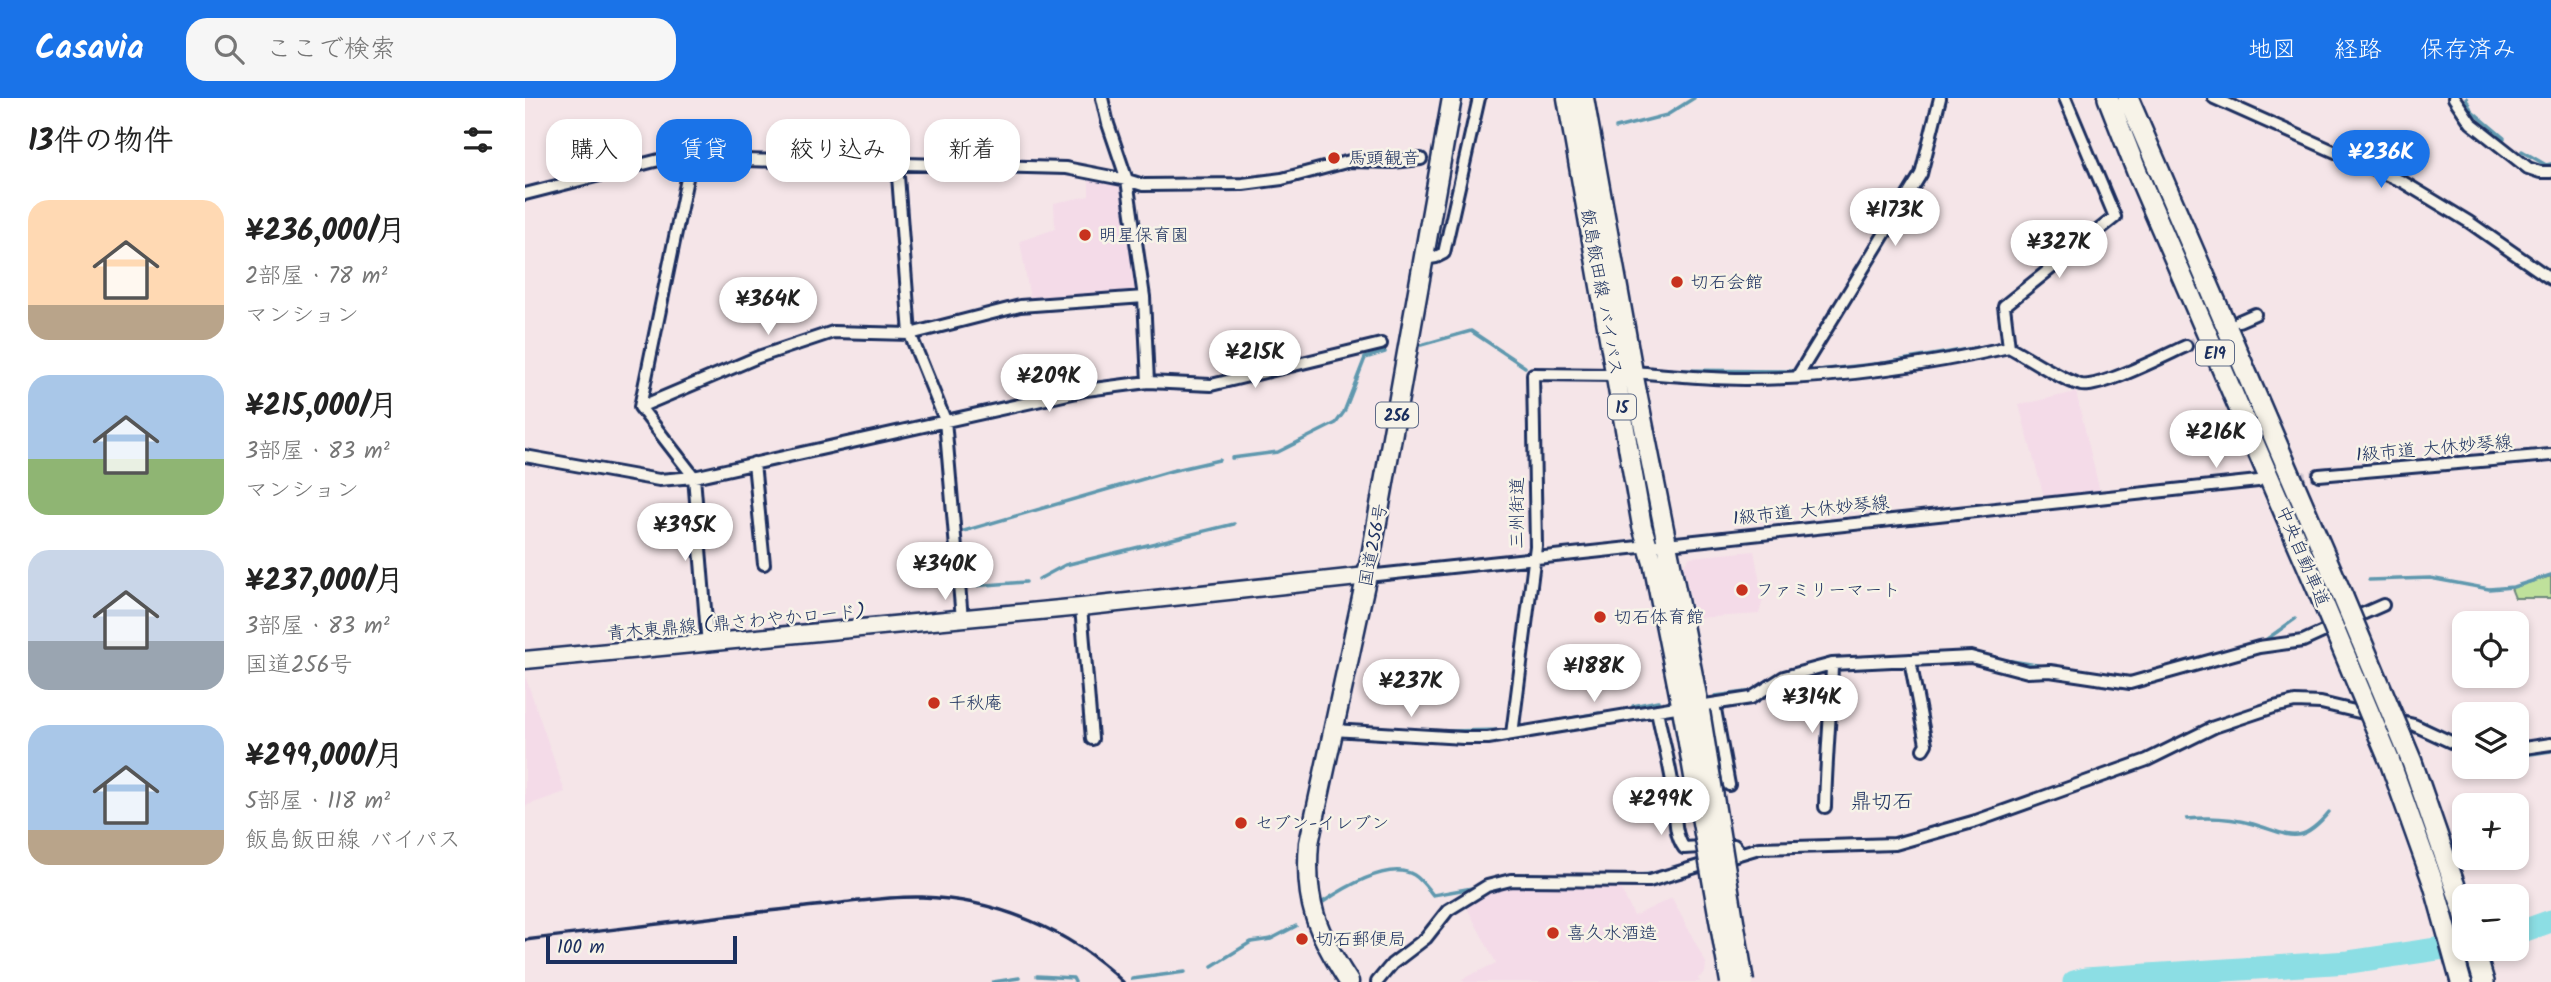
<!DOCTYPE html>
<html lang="ja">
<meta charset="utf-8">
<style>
:root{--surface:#fff;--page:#f6f6f6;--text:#222;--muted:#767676;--accent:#1a73e8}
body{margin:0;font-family:Kalam,"Klee One",sans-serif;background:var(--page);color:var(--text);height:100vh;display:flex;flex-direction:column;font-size:26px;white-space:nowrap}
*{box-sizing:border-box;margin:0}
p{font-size:23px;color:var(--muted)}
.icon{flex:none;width:38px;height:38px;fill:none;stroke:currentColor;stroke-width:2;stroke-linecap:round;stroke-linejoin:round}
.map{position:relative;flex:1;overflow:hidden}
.drawer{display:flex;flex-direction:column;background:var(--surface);width:525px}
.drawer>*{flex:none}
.top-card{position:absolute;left:21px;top:21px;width:665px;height:63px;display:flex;gap:14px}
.controls{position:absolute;left:1927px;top:513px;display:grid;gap:14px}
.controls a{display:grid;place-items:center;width:77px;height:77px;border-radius:14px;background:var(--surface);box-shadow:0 4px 10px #0003;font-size:35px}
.scale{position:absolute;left:21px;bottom:18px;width:191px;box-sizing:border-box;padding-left:7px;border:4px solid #1b2f5e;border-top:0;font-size:19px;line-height:24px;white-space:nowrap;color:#1b2f5e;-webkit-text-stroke:5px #f7f3e8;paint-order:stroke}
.price{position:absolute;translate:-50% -60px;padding:0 16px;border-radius:24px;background:#fff;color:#222;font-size:23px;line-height:46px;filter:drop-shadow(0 2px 4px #0008)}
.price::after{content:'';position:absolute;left:50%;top:42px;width:21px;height:16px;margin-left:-10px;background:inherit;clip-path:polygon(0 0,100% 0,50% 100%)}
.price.current{background:var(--accent);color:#fff}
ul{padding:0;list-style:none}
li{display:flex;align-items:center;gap:21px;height:175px;padding:0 28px}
li span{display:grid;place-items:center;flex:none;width:196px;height:140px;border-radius:21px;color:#555}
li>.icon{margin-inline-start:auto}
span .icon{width:84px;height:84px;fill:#fffc;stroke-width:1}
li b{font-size:30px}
h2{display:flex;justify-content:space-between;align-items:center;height:84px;padding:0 28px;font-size:30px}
.chip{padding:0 24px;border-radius:21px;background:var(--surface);box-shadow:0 4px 10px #0003;font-size:24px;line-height:63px}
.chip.current{background:var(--accent);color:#fff}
header{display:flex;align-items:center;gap:42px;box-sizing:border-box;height:98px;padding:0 35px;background:var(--accent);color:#fff}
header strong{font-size:33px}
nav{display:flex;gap:38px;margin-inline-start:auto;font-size:24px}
.search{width:490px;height:63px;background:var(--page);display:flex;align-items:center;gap:18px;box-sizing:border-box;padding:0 24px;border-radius:21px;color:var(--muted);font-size:26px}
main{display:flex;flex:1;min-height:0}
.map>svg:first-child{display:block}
.built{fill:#f4dbe8}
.green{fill:#bfe19b;stroke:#6d887c;stroke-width:2}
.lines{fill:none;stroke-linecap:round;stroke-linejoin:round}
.stream{stroke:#5f98ae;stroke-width:3.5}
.river{stroke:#8cdee4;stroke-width:23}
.minor-tunnel{stroke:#c9c1cc;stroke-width:10;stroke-dasharray:10 5;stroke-linecap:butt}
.minor-casing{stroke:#1b2f5e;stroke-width:16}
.secondary-casing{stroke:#1b2f5e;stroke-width:21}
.primary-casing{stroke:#1b2f5e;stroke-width:23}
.trunk-casing{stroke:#1b2f5e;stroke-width:23}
.motorway-casing{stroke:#1b2f5e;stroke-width:24}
.minor{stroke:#f7f3e8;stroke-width:10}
.secondary{stroke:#f7f3e8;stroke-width:16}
.primary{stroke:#f7f3e8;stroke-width:18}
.trunk{stroke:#f7f3e8;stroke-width:18}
.motorway{stroke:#f7f3e8;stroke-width:19}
.rail{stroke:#1b2f5e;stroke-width:3.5}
.primary-bridge-casing{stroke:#1b2f5e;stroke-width:23;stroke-linecap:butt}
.motorway-bridge-casing{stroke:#1b2f5e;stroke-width:24;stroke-linecap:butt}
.primary-bridge{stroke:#f7f3e8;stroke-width:18}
.motorway-bridge{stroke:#f7f3e8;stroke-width:19}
.poi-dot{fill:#c8321e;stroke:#f7f3e8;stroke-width:2.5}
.labels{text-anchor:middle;stroke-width:5;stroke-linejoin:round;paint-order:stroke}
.shield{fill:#f7f3e8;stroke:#5d6a87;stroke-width:2}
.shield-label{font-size:16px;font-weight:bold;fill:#1b2f5e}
.poi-label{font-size:18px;fill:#1b2f5e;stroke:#f7f3e8;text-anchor:start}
.street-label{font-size:18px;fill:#1b2f5e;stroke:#f7f3e8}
.quarter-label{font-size:21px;fill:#1b2f5e;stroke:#f7f3e8}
</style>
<header>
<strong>Casavia</strong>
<div class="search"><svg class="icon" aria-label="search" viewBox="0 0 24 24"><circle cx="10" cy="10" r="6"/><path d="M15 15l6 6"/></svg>ここで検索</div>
<nav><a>地図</a><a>経路</a><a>保存済み</a></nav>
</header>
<main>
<section class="drawer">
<h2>13件の物件<svg class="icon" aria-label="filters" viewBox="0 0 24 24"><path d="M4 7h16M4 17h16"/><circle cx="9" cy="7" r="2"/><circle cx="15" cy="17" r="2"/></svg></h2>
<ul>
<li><span style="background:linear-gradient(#ffd9b3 75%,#b9a48a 0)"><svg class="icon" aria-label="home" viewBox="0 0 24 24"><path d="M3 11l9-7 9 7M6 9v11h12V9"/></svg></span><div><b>¥236,000/月</b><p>2部屋 · 78 m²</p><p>マンション</p></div></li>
<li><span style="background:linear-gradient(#a9c7e8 60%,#8fb573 0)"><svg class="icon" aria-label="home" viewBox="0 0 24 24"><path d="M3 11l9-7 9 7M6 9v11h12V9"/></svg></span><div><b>¥215,000/月</b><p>3部屋 · 83 m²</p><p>マンション</p></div></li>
<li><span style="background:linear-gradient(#c9d6e8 65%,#9aa5b1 0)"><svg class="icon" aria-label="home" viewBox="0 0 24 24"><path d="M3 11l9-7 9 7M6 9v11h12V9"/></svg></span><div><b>¥237,000/月</b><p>3部屋 · 83 m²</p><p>国道256号</p></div></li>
<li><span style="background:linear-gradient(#a9c7e8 75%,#b9a48a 0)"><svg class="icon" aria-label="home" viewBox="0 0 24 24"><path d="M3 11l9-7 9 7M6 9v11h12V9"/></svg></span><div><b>¥299,000/月</b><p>5部屋 · 118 m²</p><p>飯島飯田線 バイパス</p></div></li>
</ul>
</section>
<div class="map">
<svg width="2026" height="884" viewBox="0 0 2026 884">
<rect width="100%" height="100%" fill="#f5e5e8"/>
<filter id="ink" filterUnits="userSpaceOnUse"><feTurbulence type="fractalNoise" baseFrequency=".0143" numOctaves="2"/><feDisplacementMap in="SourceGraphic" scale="14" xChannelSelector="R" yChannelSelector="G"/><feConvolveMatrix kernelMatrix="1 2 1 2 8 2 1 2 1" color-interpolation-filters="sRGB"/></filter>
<g filter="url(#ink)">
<!-- built -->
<path class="built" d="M564 78 600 85 616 193 505 201 495 143 530 131 529 105 564 98Z
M1551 294 1575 394 1519 399 1494 307Z
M1229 453 1238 501 1234 516 1170 520 1158 467 1165 459Z
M0 577 40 694 0 708Z
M1062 787 1096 791 1109 818 1147 800 1181 865 1180 875 1173 880 1175 884H939L937 881 971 865 940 806 964 793 982 788Z"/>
<!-- green -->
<path class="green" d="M2026 478V500H1990L1986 490Z"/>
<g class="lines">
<!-- stream -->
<path class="stream" d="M1941 0 1946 12 1979 40
M1091 30 1142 17 1169 0
M1997 53 2021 67 2026 66
M896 247 946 233 1000 269
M1137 272 1272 273
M1284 273 1359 265 1467 247
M707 360 753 354 811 325 819 314 840 260 860 254
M439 433 646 373 694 362
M514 481 540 467 709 426
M1844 482 1905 480 1964 491 1988 489 2026 477
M447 488 501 484
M1735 546 1770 521
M1474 561 1525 569
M1190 598 1229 593
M1108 608 1133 603
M1896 623 1936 643
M997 629 1074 615
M922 633 980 632
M1933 655 1939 658
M1992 658 2026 653
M1662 721C1684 719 1707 720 1728 726 1765 737 1775 749 1804 714
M1096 778 1128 776 1164 766
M798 804C819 790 864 762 889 777 897 782 902 790 908 797L953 789
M687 868 726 844 746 841 771 828
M512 878 548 880 550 884
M607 881 660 874
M468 884 494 880"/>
<!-- river -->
<path class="river" d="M1992 835 2026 823
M1549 884 1560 881 1824 864 1939 847"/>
<!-- minor-tunnel -->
<path class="minor-tunnel" d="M1661 248 1705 227
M1741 382 1794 377
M1149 696 1204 687"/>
<!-- minor casing -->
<g class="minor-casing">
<path id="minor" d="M577 0 583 26 602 82 619 199 623 284
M1689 0 1878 84 1944 124 2026 181
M1929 0 1946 25 2003 70 2015 74H2026
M166 61 115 309 169 379 183 547
M372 65 385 236 420 322 437 521
M0 96 142 60 541 70 602 82 618 87 718 86 757 81 825 63 868 64 896 61
M899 161 911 159 919 155 954 0
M1714 223 1730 216
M1484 249 1479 208 1590 119 1540 0
M1108 274C1144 277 1182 281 1219 281 1307 281 1399 268 1484 249 1503 259 1536 282 1556 287 1575 291 1641 257 1661 248
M1272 279 1396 76 1415 0
M115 309 233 259 308 234 385 236 495 208 619 199
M0 358 134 382 169 379 561 292 623 284 686 287 856 246
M229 365 239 466
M1794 377 2026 357
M842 478 1733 383
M556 509 567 641
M1826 521 1858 507
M1385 562 1401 646 1398 651
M1189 606 1204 687
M1174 608 1226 600 1259 579 1307 566 1446 559 1503 574 1525 573 1605 585 1734 549 1778 543 1811 528
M1132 612C1137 640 1146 669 1149 697 1151 716 1148 734 1159 750L1209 747 1215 754
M808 632 938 640H963L1157 608
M987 636 1011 448 1008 276 1092 277
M1992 651 2026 646
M1300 709C1301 661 1306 614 1307 566
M852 884 867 866 901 840 923 812 962 788 986 782 1124 783 1234 750 1370 746 1451 723 1622 662 1689 629 1749 609 1770 604 1796 605 1889 627 1939 650"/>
</g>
<!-- secondary casing -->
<g class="secondary-casing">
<path id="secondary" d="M0 562 556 509 842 478"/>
</g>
<!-- primary casing -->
<g class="primary-casing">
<path id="primary" d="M1042 0 1117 428 1128 465 1158 616
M1059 0 1108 274 1175 613"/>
</g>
<!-- trunk casing -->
<g class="trunk-casing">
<path id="trunk" d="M824 884C792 835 779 805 784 745L846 458 927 0"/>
</g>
<!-- motorway casing -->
<g class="motorway-casing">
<path id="motorway" d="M1583 0 1612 74 1800 509
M1603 0 1818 499
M1949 850 1959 884"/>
</g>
<!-- minor -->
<use href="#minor" class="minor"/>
<!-- secondary -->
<use href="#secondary" class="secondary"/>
<!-- primary -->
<use href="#primary" class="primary"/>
<!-- trunk -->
<use href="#trunk" class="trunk"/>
<!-- motorway -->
<use href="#motorway" class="motorway"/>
<!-- rail -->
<path class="rail" d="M0 842C72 833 144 825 217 816 250 812 284 809 317 805 344 802 370 798 397 799 471 801 545 832 598 884"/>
<!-- primary-bridge casing -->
<g class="primary-bridge-casing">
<path id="primary-bridge" d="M1175 613 1219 884
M1158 616 1205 884"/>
</g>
<!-- motorway-bridge casing -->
<g class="motorway-bridge-casing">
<path id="motorway-bridge" d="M1818 499 1887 664 1939 814
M1800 509 1865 664 1909 787 1936 884"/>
</g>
<!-- primary-bridge -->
<use href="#primary-bridge" class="primary-bridge"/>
<!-- motorway-bridge -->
<use href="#motorway-bridge" class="motorway-bridge"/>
</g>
</g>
<!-- markers -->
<g class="poi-dot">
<circle cx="809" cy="60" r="7"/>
<circle cx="560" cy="137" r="7"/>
<circle cx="1152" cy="184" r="7"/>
<circle cx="1217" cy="492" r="7"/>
<circle cx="1075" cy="519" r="7"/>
<circle cx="409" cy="605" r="7"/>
<circle cx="716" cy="725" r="7"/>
<circle cx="1028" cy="835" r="7"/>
<circle cx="777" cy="841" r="7"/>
</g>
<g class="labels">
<!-- shield labels -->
<g class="shield">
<rect x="1671" y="242.5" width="38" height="25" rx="5"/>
<rect x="1083" y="296.5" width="28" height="25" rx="5"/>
<rect x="851" y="304.5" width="42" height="25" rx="5"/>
</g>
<g class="shield-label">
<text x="1690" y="261">E19</text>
<text x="1097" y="315">15</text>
<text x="872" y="323">256</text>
</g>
<!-- poi labels -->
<g class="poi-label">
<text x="823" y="66">馬頭観音</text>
<text x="574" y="143">明星保育園</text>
<text x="1166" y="190">切石会館</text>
<text x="1231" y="498">ファミリーマート</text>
<text x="1089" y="525">切石体育館</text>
<text x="423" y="611">千秋庵</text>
<text x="730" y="731">セブン-イレブン</text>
<text x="1042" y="841">喜久水酒造</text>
<text x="791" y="847">切石郵便局</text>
</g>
<!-- street labels -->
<g class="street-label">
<text transform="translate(1077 194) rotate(80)" y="6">飯島飯田線 バイパス</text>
<text transform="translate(1909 350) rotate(-5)" y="6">1級市道 大休妙琴線</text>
<text transform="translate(1286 412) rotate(-6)" y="6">1級市道 大休妙琴線</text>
<text transform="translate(992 415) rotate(-90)" y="6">三州街道</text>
<text transform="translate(848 447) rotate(-79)" y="6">国道256号</text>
<text transform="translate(1778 458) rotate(67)" y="6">中央自動車道</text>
<text transform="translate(211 524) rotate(-5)" y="6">青木東鼎線 (鼎さわやかロード)</text>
</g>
<!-- quarter labels -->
<g class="quarter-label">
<text x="1357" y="710">鼎切石</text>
</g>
</g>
</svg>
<div class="controls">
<a><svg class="icon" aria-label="locate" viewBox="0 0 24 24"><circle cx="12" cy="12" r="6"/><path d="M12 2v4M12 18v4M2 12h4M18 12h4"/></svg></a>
<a><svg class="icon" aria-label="layers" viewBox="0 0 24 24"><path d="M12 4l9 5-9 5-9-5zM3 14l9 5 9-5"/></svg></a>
<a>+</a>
<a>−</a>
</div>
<div class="scale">100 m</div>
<b class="price current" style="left:1856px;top:92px">¥236K</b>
<b class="price" style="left:1370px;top:150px">¥173K</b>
<b class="price" style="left:1534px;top:182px">¥327K</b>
<b class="price" style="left:243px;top:239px">¥364K</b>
<b class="price" style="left:730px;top:292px">¥215K</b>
<b class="price" style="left:524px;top:316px">¥209K</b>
<b class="price" style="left:1691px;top:372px">¥216K</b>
<b class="price" style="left:160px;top:465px">¥395K</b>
<b class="price" style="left:420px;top:504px">¥340K</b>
<b class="price" style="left:1069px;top:606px">¥188K</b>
<b class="price" style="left:886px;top:621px">¥237K</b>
<b class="price" style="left:1287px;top:637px">¥314K</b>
<b class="price" style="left:1136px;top:739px">¥299K</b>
<div class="top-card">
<a class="chip">購入</a>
<a class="chip current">賃貸</a>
<a class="chip">絞り込み</a>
<a class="chip">新着</a>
</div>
</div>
</main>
